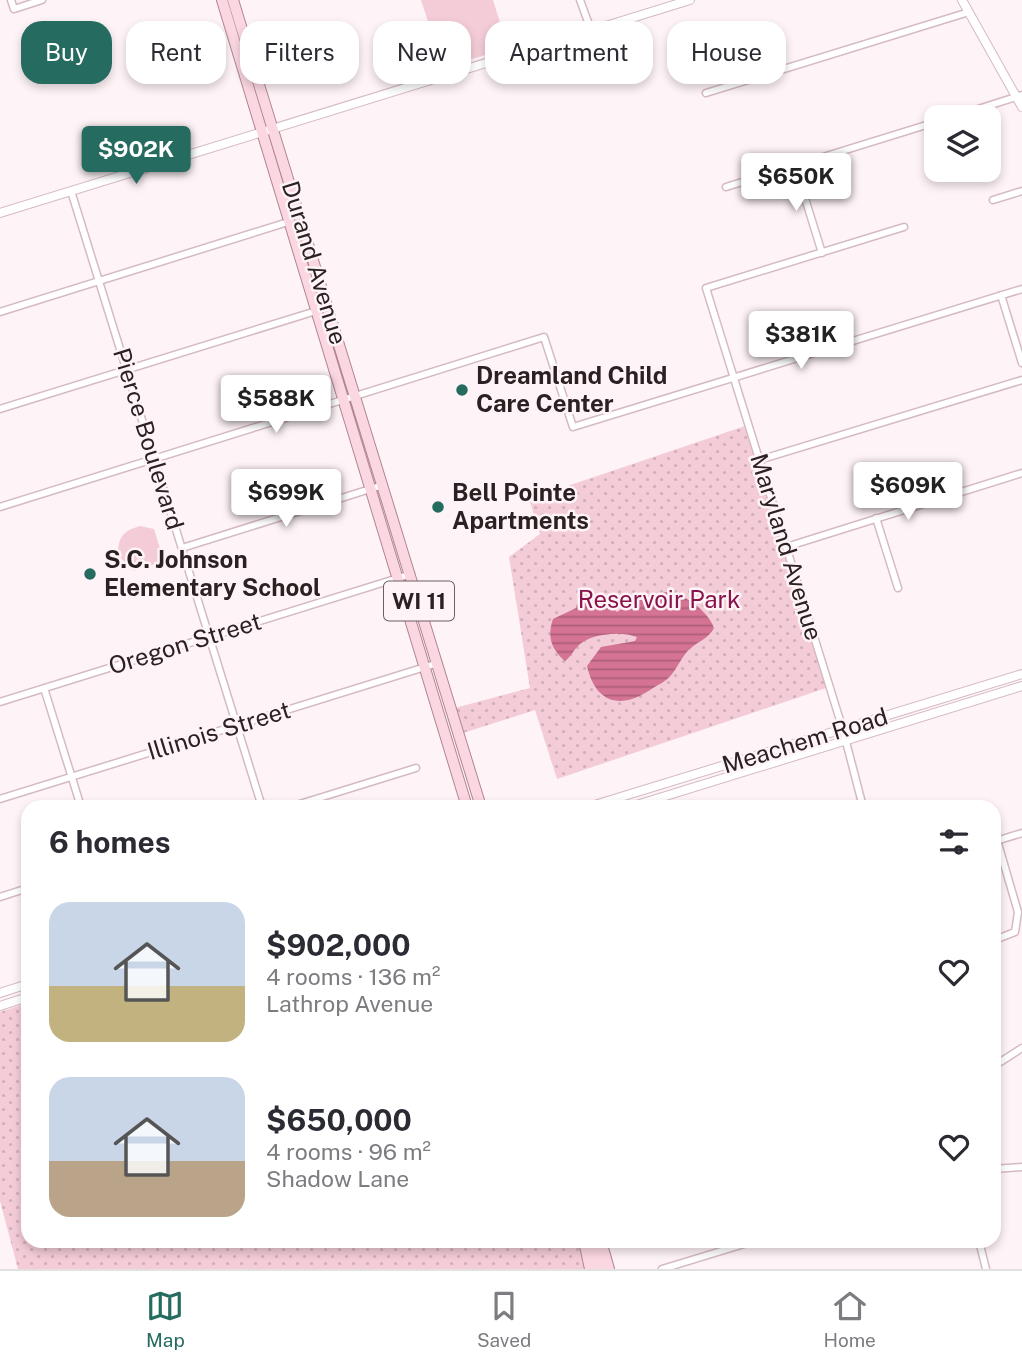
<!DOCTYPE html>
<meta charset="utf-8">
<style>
:root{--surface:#fff;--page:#f7f7f7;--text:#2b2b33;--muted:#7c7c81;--line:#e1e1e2;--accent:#256b60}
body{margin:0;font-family:"Public Sans",sans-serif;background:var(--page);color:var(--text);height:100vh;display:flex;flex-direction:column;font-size:26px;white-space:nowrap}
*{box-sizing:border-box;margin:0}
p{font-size:23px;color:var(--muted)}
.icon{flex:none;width:38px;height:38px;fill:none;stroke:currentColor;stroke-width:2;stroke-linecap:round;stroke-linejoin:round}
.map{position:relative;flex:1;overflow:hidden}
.details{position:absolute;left:21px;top:800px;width:980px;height:448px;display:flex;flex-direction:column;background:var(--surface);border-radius:21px;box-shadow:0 4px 10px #0003}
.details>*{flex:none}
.hud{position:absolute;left:21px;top:21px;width:980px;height:63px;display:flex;gap:14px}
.fabs{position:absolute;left:924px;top:105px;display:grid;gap:14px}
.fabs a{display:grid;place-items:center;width:77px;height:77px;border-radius:14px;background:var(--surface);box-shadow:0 4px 10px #0003;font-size:35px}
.price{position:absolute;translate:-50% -60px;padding:0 16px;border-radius:7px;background:#fff;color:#222;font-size:23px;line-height:46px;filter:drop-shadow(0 2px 4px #0008)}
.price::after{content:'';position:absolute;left:50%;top:42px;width:21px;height:16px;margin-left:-10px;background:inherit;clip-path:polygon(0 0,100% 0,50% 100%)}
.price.on{background:var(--accent);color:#fff}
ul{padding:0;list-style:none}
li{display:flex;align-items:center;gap:21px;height:175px;padding:0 28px}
li span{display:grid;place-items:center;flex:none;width:196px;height:140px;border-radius:21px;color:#555}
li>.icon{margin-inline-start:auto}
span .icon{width:84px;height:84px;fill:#fffc;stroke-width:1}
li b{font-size:30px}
h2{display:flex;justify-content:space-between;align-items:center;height:84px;padding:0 28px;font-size:30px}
.pill{padding:0 24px;border-radius:21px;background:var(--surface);box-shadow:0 4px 10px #0003;font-size:24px;line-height:63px}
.pill.on{background:var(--accent);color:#fff}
.tabs{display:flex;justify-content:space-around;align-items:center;height:98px;border-top:2px solid var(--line);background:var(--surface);font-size:19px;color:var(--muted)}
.tabs a{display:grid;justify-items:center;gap:4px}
.tabs .on{color:var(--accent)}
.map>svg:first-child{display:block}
.grass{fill:#f4ccd7}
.park{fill:url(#park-dots)}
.water{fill:url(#water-rules)}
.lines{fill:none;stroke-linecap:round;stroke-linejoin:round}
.minor-casing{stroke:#d5bac1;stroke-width:9}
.tertiary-casing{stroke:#d5bac1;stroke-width:10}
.primary-casing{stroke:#b08692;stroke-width:12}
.minor{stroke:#fff;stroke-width:6}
.tertiary{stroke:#fff;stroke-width:8}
.primary{stroke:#fbd7e1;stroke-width:10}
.poi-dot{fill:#256b60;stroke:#fef3f6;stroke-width:2.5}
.labels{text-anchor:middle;stroke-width:5;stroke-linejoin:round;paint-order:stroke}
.shield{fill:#fef3f6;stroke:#6a6062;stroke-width:2}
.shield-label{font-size:23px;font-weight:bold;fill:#2b2123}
.street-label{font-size:24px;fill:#2b2123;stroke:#fef3f6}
.poi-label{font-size:24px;font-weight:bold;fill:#2b2123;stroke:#fef3f6;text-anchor:start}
.park-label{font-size:24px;fill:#8a124a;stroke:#fef3f6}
</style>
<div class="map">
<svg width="1022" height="1269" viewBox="0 0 1022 1269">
<defs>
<pattern id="park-dots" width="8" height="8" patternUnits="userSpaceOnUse" patternTransform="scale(1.75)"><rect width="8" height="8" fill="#f4ccd7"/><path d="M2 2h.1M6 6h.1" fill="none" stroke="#d1afb8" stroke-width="1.8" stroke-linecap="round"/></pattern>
<pattern id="water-rules" width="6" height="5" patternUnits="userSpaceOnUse" patternTransform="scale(1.75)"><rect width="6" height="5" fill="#d47394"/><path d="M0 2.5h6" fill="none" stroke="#ac5e78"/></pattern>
</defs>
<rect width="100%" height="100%" fill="#fef3f6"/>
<!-- grass -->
<path class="grass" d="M421 0H493L508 48 446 67 440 58Z
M140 526 154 529 162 555 156 564 133 571 118 555C118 537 123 531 140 526Z"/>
<!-- park -->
<path class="park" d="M748 425 829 687 557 779 535 710 463 733 455 708 530 688 509 557 540 534 529 499Z
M28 1003V1241H579L587 1269H18L0 1201V1012Z"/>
<!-- water -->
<path class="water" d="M666 592C684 593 709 612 714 628 709 638 699 641 691 648 683 654 678 667 672 674 666 682 657 685 650 690 618 711 595 701 587 666L601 647 635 641 637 637C622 631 593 633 580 644 574 649 571 657 565 661 551 649 547 636 553 619L576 608 582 594 607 602 617 612 631 603Z"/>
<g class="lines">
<!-- minor casing -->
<g class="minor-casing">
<path id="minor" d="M11 0 14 9 42 0
M580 0 591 30
M706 93 969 12
M953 117 1022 95
M795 166 822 253
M726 187 936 122
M71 191 262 807
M993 200 1022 191
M1001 295 1022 363
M0 312 288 222
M0 409 316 311
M759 460 1022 380
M0 507 544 337 573 427 1022 289
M876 518 898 588
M786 547 1022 473
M182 548 383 485
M44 688 81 807
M0 702 411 574
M0 799 438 663
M290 807 416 768
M863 807 843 730 706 288 904 227
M997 840 1018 912 1015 932 997 939
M996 841 1022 833
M0 897 28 888
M994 1066 1022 1048
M994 1169 1022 1167
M979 1241 986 1269
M662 1269 754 1241"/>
</g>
<!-- tertiary casing -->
<g class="tertiary-casing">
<path id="tertiary" d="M962 0 1022 107
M0 213 690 0
M588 807 1022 674
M630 807 1022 686
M0 993 28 984
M0 1006 28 997"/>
</g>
<!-- primary casing -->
<g class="primary-casing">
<path id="primary" d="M222 0 467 807
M233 0 481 807
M584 1241 590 1269
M591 1241 599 1269
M601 1241 609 1269"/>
</g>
<!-- minor -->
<use href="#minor" class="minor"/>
<!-- tertiary -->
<use href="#tertiary" class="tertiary"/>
<!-- primary -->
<use href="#primary" class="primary"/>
</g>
<!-- markers -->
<g class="poi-dot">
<circle cx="462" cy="390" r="7"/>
<circle cx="438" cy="507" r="7"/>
<circle cx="90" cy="574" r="7"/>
</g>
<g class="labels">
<!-- shield labels -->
<rect class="shield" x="384" y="581.5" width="70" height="39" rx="5"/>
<g class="shield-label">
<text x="419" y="609">WI 11</text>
</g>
<!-- street labels -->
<g class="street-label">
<text transform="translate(314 263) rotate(73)" y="8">Durand Avenue</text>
<text transform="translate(148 439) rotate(73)" y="8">Pierce Boulevard</text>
<text transform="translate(786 547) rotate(73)" y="8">Maryland Avenue</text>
<text transform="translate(185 644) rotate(-17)" y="8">Oregon Street</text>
<text transform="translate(219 731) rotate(-17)" y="8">Illinois Street</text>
<text transform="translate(805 741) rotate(-17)" y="8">Meachem Road</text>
</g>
<!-- poi labels -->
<g class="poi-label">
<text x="476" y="384">Dreamland Child<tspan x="476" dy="28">Care Center</tspan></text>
<text x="452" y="501">Bell Pointe<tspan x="452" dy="28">Apartments</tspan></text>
<text x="104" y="568">S.C. Johnson<tspan x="104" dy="28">Elementary School</tspan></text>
</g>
<!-- park labels -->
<g class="park-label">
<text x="659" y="608">Reservoir Park</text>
</g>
</g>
</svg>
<div class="fabs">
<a><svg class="icon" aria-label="layers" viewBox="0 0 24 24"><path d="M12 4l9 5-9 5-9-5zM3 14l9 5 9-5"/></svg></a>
</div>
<b class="price on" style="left:136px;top:186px">$902K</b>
<b class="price" style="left:796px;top:213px">$650K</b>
<b class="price" style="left:801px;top:371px">$381K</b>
<b class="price" style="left:276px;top:435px">$588K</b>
<b class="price" style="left:908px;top:522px">$609K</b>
<b class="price" style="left:286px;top:529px">$699K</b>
<div class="hud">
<a class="pill on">Buy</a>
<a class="pill">Rent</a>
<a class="pill">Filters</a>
<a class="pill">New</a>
<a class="pill">Apartment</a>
<a class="pill">House</a>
</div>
<section class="details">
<h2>6 homes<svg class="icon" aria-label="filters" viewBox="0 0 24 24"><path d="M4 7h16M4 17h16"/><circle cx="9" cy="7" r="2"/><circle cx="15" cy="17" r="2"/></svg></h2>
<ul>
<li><span style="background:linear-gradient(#c9d6e8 60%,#c2b280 0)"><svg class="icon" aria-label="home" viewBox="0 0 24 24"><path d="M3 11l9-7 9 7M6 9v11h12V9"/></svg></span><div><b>$902,000</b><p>4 rooms · 136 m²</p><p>Lathrop Avenue</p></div><svg class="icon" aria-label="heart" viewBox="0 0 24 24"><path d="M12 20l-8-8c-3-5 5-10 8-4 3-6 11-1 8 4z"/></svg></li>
<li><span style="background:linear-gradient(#c9d6e8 60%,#b9a48a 0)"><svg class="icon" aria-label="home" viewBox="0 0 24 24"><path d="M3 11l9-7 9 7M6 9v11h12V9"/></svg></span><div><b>$650,000</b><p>4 rooms · 96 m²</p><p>Shadow Lane</p></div><svg class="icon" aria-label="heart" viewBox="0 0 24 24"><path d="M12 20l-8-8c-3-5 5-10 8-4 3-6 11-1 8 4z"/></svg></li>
</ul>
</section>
</div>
<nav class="tabs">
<a class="on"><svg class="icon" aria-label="map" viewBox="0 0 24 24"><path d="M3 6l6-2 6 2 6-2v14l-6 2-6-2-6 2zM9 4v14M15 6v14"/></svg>Map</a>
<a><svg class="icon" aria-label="saved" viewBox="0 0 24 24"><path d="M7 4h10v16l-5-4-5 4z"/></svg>Saved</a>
<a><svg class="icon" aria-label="home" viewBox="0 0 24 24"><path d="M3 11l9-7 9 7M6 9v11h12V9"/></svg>Home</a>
</nav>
